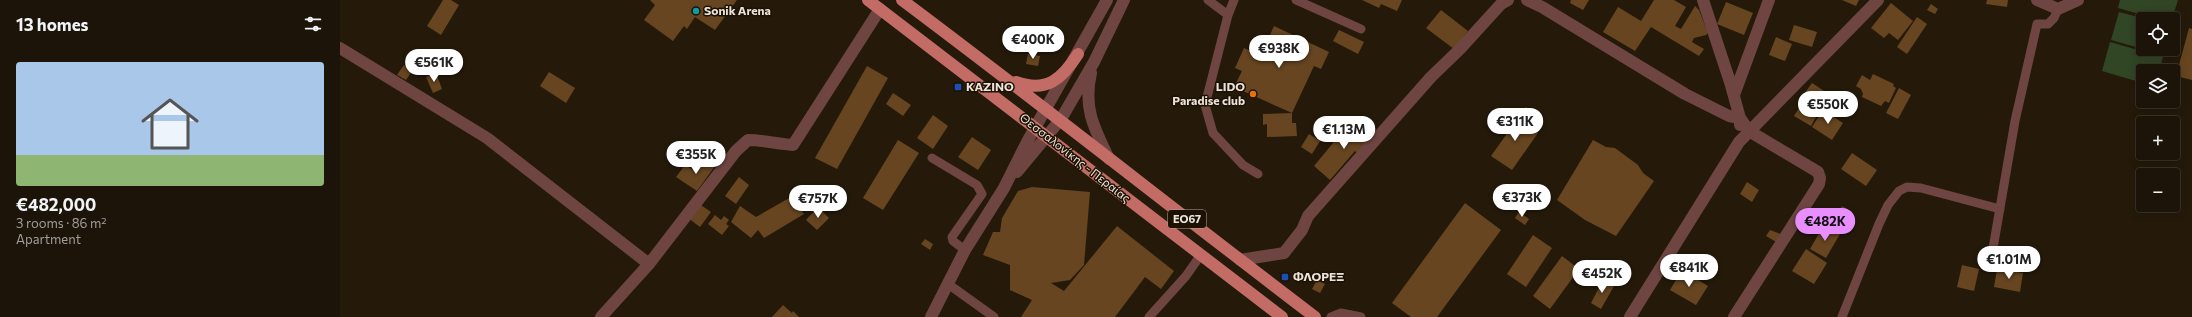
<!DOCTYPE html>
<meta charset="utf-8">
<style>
:root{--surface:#1c1408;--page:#251d12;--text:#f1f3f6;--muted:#a09e9c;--line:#3a3329;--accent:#e88eff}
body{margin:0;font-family:Commissioner,sans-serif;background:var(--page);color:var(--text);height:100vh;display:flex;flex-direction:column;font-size:15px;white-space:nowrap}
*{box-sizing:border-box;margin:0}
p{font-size:13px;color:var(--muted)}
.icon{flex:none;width:22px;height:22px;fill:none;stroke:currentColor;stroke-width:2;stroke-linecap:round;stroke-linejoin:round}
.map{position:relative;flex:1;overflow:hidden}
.side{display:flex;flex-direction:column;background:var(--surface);width:340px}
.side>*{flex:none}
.tools{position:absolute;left:1796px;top:12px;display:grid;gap:8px}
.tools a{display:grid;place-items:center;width:44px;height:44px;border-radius:4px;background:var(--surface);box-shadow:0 2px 10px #0003,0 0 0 1px var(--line);font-size:20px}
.price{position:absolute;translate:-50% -34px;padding:0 9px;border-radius:14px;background:#fff;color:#222;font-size:13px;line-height:26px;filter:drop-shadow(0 1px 2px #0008)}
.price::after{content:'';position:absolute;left:50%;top:24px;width:12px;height:9px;margin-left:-6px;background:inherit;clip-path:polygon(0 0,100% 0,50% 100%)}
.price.selected{background:var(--accent);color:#111}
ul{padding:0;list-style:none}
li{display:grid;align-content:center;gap:8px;height:212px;padding:0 16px}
li span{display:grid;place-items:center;height:124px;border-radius:4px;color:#555}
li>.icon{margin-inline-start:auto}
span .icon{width:72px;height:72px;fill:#fffc;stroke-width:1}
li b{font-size:17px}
h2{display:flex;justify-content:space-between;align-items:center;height:48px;padding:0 16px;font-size:17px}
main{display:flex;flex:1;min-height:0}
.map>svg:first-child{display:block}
.green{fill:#304624}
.building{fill:#664520}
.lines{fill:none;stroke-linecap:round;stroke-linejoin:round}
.service{stroke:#6f4541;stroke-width:9}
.minor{stroke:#6f4541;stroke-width:12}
.primary{stroke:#c26c65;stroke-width:12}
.culture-dot{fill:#0f9aa8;stroke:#1c1103;stroke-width:1.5}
.transit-dot{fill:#1a4fb4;stroke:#1c1103;stroke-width:1.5}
.food-dot{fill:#e8710a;stroke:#1c1103;stroke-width:1.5}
.labels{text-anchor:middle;stroke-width:3;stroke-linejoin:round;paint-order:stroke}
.shield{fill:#1c1103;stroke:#aea59a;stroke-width:1}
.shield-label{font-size:11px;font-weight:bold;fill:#ece4da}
.poi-label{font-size:12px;font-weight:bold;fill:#ece4da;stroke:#1c1103;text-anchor:start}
.street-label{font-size:12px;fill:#ece4da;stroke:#1c1103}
</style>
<main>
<section class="side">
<h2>13 homes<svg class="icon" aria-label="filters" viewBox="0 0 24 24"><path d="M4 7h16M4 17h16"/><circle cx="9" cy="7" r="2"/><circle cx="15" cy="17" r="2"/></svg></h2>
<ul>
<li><span style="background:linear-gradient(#a9c7e8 75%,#8fb573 0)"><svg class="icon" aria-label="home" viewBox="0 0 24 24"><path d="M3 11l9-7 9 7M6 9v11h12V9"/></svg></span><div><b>€482,000</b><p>3 rooms · 86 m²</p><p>Apartment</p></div></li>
</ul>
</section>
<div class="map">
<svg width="1852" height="317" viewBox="0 0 1852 317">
<rect width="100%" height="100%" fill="#251a0a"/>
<!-- green -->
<path class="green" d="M1780 0H1838L1832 19H1817L1778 8Z
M1779 12 1806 19H1803V49L1771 40Z
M1770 42 1823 57 1819 71H1803V83L1762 71Z"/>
<!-- building -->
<path class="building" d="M103 0H111L119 5 101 35 87 26Z
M310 0H397L375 30 355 17 347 29 344 26 333 41 304 20 315 5Z
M1022 0H1062L1057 11 1041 4 1039 8Z
M1231 0H1249L1243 10 1230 3Z
M1314 0H1334L1346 7 1335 26 1341 29 1355 6 1359 10 1368 33 1366 35 1354 38 1352 42 1364 49 1359 56 1311 27 1295 51 1263 32 1278 7 1301 21Z
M1502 0H1519L1516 6Z
M1647 0H1668L1667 7 1646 4Z
M1386 2 1413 13 1404 35 1377 24Z
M1551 3 1573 21 1558 40 1549 33 1544 38 1531 28Z
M1591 4 1598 9 1595 14 1587 10Z
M1101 10 1128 31 1114 49 1086 28Z
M1577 17 1587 24 1567 54 1557 47Z
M1454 25 1477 32 1472 47 1449 40Z
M934 26 989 52 981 69 974 66 952 113 894 87 902 71 895 68 904 48 911 51 916 40 926 44Z
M1849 28 1852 29V80L1836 76Z
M999 30 1024 42 1018 54 993 41Z
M1436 37 1452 44 1445 61 1429 55Z
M688 54 700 56 698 66 686 64Z
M64 65 72 71 66 80 57 75Z
M527 66 548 78 497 169 475 158Z
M209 72 235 88 226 103 200 86Z
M96 73 102 89 93 93 86 77Z
M1533 74 1554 84 1553 86 1556 88 1549 103 1545 101 1541 106 1522 97 1523 94 1521 89 1516 86 1522 75 1530 80Z
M1472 83 1492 96 1485 107 1464 94Z
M1559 88 1571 95 1558 119 1546 113Z
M553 93 571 105 563 116 546 104Z
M1464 100 1480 110 1471 126 1454 116Z
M1186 107 1191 111 1184 121 1180 120 1198 133 1172 170 1151 156Z
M1483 110 1503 123 1492 140 1472 127Z
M952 113V123H956L957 136 927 137V124L923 125V114Z
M593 115 608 126 593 149 577 138Z
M1017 122 1035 136 1020 155 1015 151 990 180 974 166 998 137 1002 141Z
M969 134 980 141 972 154 961 147Z
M632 137 651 150 638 170 618 157Z
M558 140 579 153 543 210 523 198Z
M1253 140 1266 147 1275 148 1298 165 1303 173 1314 181 1276 236 1245 220 1217 200Z
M1512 153 1537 170 1526 186 1501 169Z
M364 159 375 166 357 191 336 177 345 165 355 171Z
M399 177 409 185 396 204 385 196Z
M1407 182 1419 190 1412 202 1400 194Z
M692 187 750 192 744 265 730 280 711 283 724 291 777 226 834 271 821 289 805 277 775 317H681L692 300 670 290V265L643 255 653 232H660L662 218 678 191Z
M451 197 464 214 424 238 418 230 411 238 391 222 400 206 416 217Z
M358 203 371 212 360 227 348 218Z
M1125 203 1161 230 1097 317H1071L1052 303Z
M1502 206 1512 212 1500 231 1490 225Z
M478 207 489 218 477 230 466 220Z
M1179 212 1189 219 1185 225 1175 218Z
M375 215 381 220 384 216 389 220 386 224 389 226 382 235 368 224Z
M1484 225 1500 234 1486 258 1470 249Z
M1430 230 1443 235 1438 243 1426 236Z
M1193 235 1212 248 1186 287 1167 274Z
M585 239 593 244 590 250 581 244Z
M1466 249 1487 263 1474 284 1452 271Z
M1222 256 1239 269 1210 309 1193 296Z
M1622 265 1639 269 1634 291 1617 287Z
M1657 269 1683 273 1680 292 1654 287Z
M1342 270 1368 286 1356 305 1330 290Z
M977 280 985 284 980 293 972 289Z
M1263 280 1274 286 1261 309 1251 303Z
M443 305 452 313 453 311 459 317H432Z"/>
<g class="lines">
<!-- service -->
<path class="service" d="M868 0 888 15
M894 0 888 15 865 105 873 133 903 165 918 174
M956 0 1021 29
M592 158 637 185 642 194 612 237 613 241 625 250
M1651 260 1675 121 1697 24H1708L1714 18 1718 9
M608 284 654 317
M809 317 846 276 860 256
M991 317 1001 313 1021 317
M1502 317 1539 224 1548 205 1559 191 1567 187 1581 188 1660 209"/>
<!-- minor -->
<path class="minor" d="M1187 0 1202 7 1345 94 1389 116 1400 118V125
M1363 0 1390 82 1400 118 1409 131 1478 172 1480 178 1479 184 1394 317
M1697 0 1718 9 1738 0
M0 48 147 138 309 264 396 151 408 140C423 140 438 144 453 145L540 9
M751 73C743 108 754 128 769 159
M1394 95 1429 0
M677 172 721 119 754 62 784 0
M900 260 944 253 962 230 968 216 1091 77 1120 49 1161 4 1168 0
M261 317 309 264
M591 317 625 250 664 188 687 142 767 0
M1290 317 1399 142 1538 0"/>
<!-- primary -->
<path class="primary" d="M528 0 942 317
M562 0C701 104 837 212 975 317
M676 82C707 93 722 79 738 54"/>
</g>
<!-- markers -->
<circle class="culture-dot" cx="356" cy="11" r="4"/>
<g class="transit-dot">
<rect x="614" y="83" width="8" height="8" rx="2"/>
<rect x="941" y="273" width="8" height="8" rx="2"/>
</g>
<circle class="food-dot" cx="913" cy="94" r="4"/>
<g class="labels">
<!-- shield labels -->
<rect class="shield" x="828" y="210" width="38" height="18" rx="3"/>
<g class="shield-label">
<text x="847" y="223">ΕΟ67</text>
</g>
<!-- poi labels -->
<g class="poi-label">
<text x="364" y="15">Sonik Arena</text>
<text x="626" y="91">ΚΑΖΙΝΟ</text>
<text x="905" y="91" text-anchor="end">LIDO<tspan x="905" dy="14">Paradise club</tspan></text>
<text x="953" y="281">ΦΛΟΡΕΞ</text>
</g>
<!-- street labels -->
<g class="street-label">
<text transform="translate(735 158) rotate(38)" y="4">Θεσσαλονίκης - Περαίας</text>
</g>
</g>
</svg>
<div class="tools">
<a><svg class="icon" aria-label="locate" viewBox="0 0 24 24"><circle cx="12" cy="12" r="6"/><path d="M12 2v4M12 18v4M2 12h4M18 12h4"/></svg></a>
<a><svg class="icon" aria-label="layers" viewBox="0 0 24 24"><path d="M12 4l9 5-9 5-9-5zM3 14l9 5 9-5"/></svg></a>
<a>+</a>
<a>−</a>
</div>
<b class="price" style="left:693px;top:60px">€400K</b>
<b class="price" style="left:939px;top:69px">€938K</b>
<b class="price" style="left:94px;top:83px">€561K</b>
<b class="price" style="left:1488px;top:125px">€550K</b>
<b class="price" style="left:1175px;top:142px">€311K</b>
<b class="price" style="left:1004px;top:150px">€1.13M</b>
<b class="price" style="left:356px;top:175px">€355K</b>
<b class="price" style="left:1182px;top:218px">€373K</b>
<b class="price" style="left:478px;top:219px">€757K</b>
<b class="price selected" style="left:1485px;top:242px">€482K</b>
<b class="price" style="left:1669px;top:280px">€1.01M</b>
<b class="price" style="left:1349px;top:288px">€841K</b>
<b class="price" style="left:1262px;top:294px">€452K</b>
</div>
</main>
